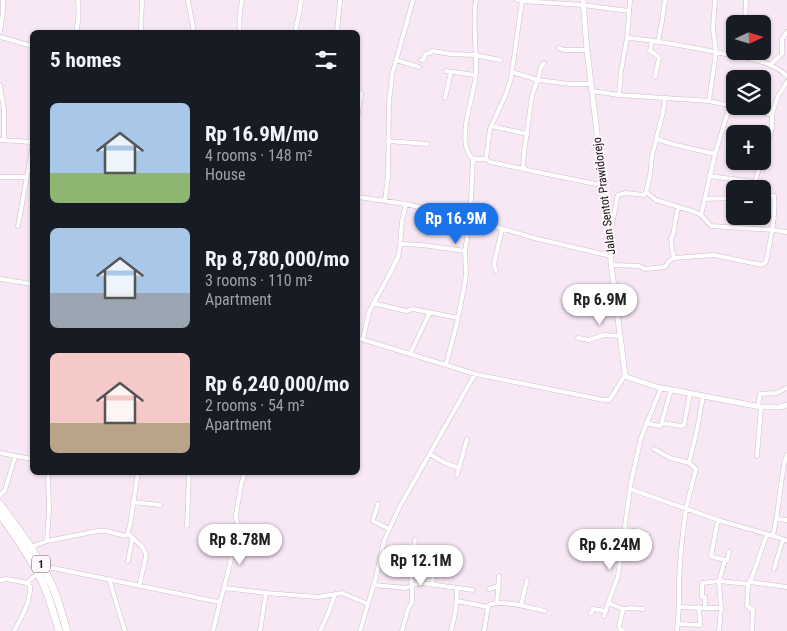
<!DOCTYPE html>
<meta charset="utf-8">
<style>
:root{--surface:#171b24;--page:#20242c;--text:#f1f3f6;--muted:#9ea1a6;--accent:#1a73e8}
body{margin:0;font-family:"Roboto Condensed",sans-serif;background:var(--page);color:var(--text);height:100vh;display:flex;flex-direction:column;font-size:19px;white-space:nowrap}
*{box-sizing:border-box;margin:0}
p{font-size:16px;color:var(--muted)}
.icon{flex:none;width:28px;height:28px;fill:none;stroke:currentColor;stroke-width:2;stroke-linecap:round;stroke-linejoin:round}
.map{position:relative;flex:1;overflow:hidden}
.side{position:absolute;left:30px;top:30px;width:330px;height:445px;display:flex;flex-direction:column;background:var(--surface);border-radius:8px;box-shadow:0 1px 4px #0004}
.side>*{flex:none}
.needle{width:32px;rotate:86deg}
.fabs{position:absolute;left:726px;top:15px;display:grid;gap:10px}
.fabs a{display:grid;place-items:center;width:45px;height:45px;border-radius:8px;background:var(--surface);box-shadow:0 1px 4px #0004;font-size:25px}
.price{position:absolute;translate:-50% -42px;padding:0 11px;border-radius:18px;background:#fff;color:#222;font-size:16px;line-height:32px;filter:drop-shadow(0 1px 2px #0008)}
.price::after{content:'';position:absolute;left:50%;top:30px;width:15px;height:11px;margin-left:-8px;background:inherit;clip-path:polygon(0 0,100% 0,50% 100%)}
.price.active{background:var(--accent);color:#fff}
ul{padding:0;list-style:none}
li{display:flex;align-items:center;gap:15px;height:125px;padding:0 20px}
li span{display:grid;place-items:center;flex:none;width:140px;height:100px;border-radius:8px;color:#555}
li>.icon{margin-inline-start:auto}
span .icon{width:60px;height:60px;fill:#fffc;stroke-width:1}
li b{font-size:21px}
h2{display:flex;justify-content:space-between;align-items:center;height:60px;padding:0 20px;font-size:21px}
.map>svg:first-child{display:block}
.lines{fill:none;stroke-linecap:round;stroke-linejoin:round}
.street-casing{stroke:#cfbdcb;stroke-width:5}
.secondary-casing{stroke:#cfbdcb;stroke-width:6}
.highway-casing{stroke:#cfbdcb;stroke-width:8}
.street{stroke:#fff;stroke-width:4}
.secondary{stroke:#fff;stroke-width:5}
.highway{stroke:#fff;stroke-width:7}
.labels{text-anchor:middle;stroke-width:4;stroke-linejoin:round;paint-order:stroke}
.shield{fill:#fff8fd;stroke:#5d575c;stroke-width:1}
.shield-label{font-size:11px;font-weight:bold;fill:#181217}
.street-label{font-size:12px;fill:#181217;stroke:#fff8fd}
</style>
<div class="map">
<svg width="787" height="631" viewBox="0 0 787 631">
<rect width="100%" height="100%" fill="#f8e7f5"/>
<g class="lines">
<!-- street casing -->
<g class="street-casing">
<path id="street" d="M188 0 194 32
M517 0 522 1 583 5 629 11
M630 0 627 38C656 40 685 46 715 52 739 57 768 58 787 76
M745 24 746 0
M0 32 3 12V0
M76 32C79 21 79 11 78 0
M141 32 142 0
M240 32C238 21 240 12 242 0
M295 32 299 14 301 0
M337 32 340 0
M0 37 32 46
M652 41 650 51 658 56 659 58 655 77
M658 42 662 21 665 0
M559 48 564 50H587
M396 60 419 67
M421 60H423L426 54 430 53 432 51 451 54 475 55 500 60
M770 65 782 54V39L787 32
M446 71 475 75
M512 72 538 80 541 67 544 63
M591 84H570L538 80 537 81 532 96 524 153 523 167 527 170 601 185
M0 85 4 110V140
M592 91 619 95 665 98
M358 92 361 93V96L358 113
M619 95 621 71 627 38
M445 98 451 72
M709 101 716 52 713 28 715 0
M491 126 527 134
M656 139 676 145 715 154
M0 140 32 142
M388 141 427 144
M762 158 772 128V113
M473 159C469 155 467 151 466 146 462 121 474 97 476 73 477 49 472 24 476 0
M486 159 490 162 524 169
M709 176 755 182
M0 177H27
M753 189 761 161
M646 192 656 200 695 212 701 215 711 226 773 230 787 232
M358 197 406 204 470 219 534 238 611 256
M705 199 735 198
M385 201 388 176 389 102 392 75 413 0
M701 215 715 154 730 105
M18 226 32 149
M610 236 617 198 618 195 626 193 644 195 646 192 650 176 652 156 663 112 665 98 709 101 770 114 772 113 778 96 787 82
M400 244 422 245 465 251
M674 258 672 249 671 238 673 235 678 207
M612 265 639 266 645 269 665 267 669 261 674 258 714 255 762 265 766 262C770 240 776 219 774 196L762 195
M496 271 494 264 502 229
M0 279 32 284
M373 303 406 311 413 309 458 318
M358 338 475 374 604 400H609L612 396 625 375
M578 338 589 340 604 335 620 336
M363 339 369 312 388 277 398 257 400 246 402 221 406 204
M410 354 430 312
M446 365 457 323 465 282 466 273 465 251 470 219 473 159H486L490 129 506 94 511 78 522 1
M758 406 760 394 776 393 787 388
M646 423 659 426 661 425 671 390
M662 423 681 426 684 425 690 393
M654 449 670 458 689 463
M0 453 32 459
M430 454 445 463 459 468
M757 456 761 407
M457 475 467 439
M630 489 721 521 777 537 787 541
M0 495 5 490 15 457
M133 502 160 505
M378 504 373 520V521L389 529
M776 519 787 520
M718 520 711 556 713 557 725 560
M187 526 189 472
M624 529 648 534
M128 533C135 543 145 544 146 557L139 586
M773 536 777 514 784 464 787 455
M47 541 49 510 48 472
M31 547 47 541 98 531H106L125 536 127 535 130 525 138 472
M128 561 132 540
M44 569 46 568H53L214 601 220 602 224 588 266 593 318 597 342 593 368 604 360 631
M774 569 783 539
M109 579 125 631
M0 580 6 579 27 583 32 578 39 574
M750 582 787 587
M748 584 747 606 753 610 752 631
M374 585 406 588 413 585 421 583 473 590
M432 585 436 548
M224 588 239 527 236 519V515L241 485 245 472
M489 589 499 586
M457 601 488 607 484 631
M497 603 499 576
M368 604 376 577 384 541 399 508 442 432 475 374
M521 605 527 580
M488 607 489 605C501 599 532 608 545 611
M679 607 705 608V597H702V583L719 581 725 560H727L729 552
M705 608H721
M623 609 631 608 643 609
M591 613 593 609 606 611
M604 616 608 603
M678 624 700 625 699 607
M14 631C21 618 31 602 30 586L27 583
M213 631 220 602
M260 631 266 593
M320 631 328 614 335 594
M402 631 408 609 412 602V593L411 574 415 540
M451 631C455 617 457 603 457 588
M623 631 620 629 619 627 623 609 608 603 618 576 631 482 641 438 661 388
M677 631 679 607V579L681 550 686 508 696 469 689 463 697 430 703 396
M719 631 721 608 719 581 748 584 751 580 767 534"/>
</g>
<!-- secondary casing -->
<g class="secondary-casing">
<path id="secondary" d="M583 0 587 50 597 133 602 191 610 239 611 263 625 375 627 377 657 387 761 407H780L787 405"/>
</g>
<!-- highway casing -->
<g class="highway-casing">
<path id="highway" d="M0 504C18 529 38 554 51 583 58 598 62 615 67 631
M0 514C15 536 32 559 43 583 50 599 54 615 59 631"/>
</g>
<!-- street -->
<use href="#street" class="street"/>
<!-- secondary -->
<use href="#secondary" class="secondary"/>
<!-- highway -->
<use href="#highway" class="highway"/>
</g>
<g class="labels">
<!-- shield labels -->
<rect class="shield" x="32" y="555.5" width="18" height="17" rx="4"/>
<g class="shield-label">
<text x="41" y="568">1</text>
</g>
<!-- street labels -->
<g class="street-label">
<text transform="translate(604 196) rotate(-97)" y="4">Jalan Sentot Prawidorejo</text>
</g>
</g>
</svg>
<div class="fabs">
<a><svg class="needle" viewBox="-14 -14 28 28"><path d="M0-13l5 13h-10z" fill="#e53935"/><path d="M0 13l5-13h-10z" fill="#9ea1a6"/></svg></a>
<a><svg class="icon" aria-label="layers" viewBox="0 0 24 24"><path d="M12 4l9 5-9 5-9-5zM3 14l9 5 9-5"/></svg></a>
<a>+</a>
<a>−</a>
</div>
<b class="price active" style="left:456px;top:245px">Rp 16.9M</b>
<b class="price" style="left:600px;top:326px">Rp 6.9M</b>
<b class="price" style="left:240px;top:566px">Rp 8.78M</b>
<b class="price" style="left:610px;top:571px">Rp 6.24M</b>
<b class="price" style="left:421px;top:587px">Rp 12.1M</b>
<section class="side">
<h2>5 homes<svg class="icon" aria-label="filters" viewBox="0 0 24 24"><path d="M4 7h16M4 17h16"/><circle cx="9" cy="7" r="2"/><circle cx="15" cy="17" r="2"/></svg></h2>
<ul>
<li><span style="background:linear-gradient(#a9c7e8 70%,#8fb573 0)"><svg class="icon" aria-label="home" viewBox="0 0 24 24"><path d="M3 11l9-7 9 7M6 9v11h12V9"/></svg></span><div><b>Rp 16.9M/mo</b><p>4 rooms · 148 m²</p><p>House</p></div></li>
<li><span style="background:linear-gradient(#a9c7e8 65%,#9aa5b1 0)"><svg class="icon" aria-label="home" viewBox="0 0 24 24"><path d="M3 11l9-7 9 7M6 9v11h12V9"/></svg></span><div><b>Rp 8,780,000/mo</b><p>3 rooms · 110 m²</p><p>Apartment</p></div></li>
<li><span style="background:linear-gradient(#f6c9c9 70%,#b9a48a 0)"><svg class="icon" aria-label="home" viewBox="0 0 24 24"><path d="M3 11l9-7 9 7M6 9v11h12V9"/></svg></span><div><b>Rp 6,240,000/mo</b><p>2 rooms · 54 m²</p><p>Apartment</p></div></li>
</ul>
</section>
</div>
